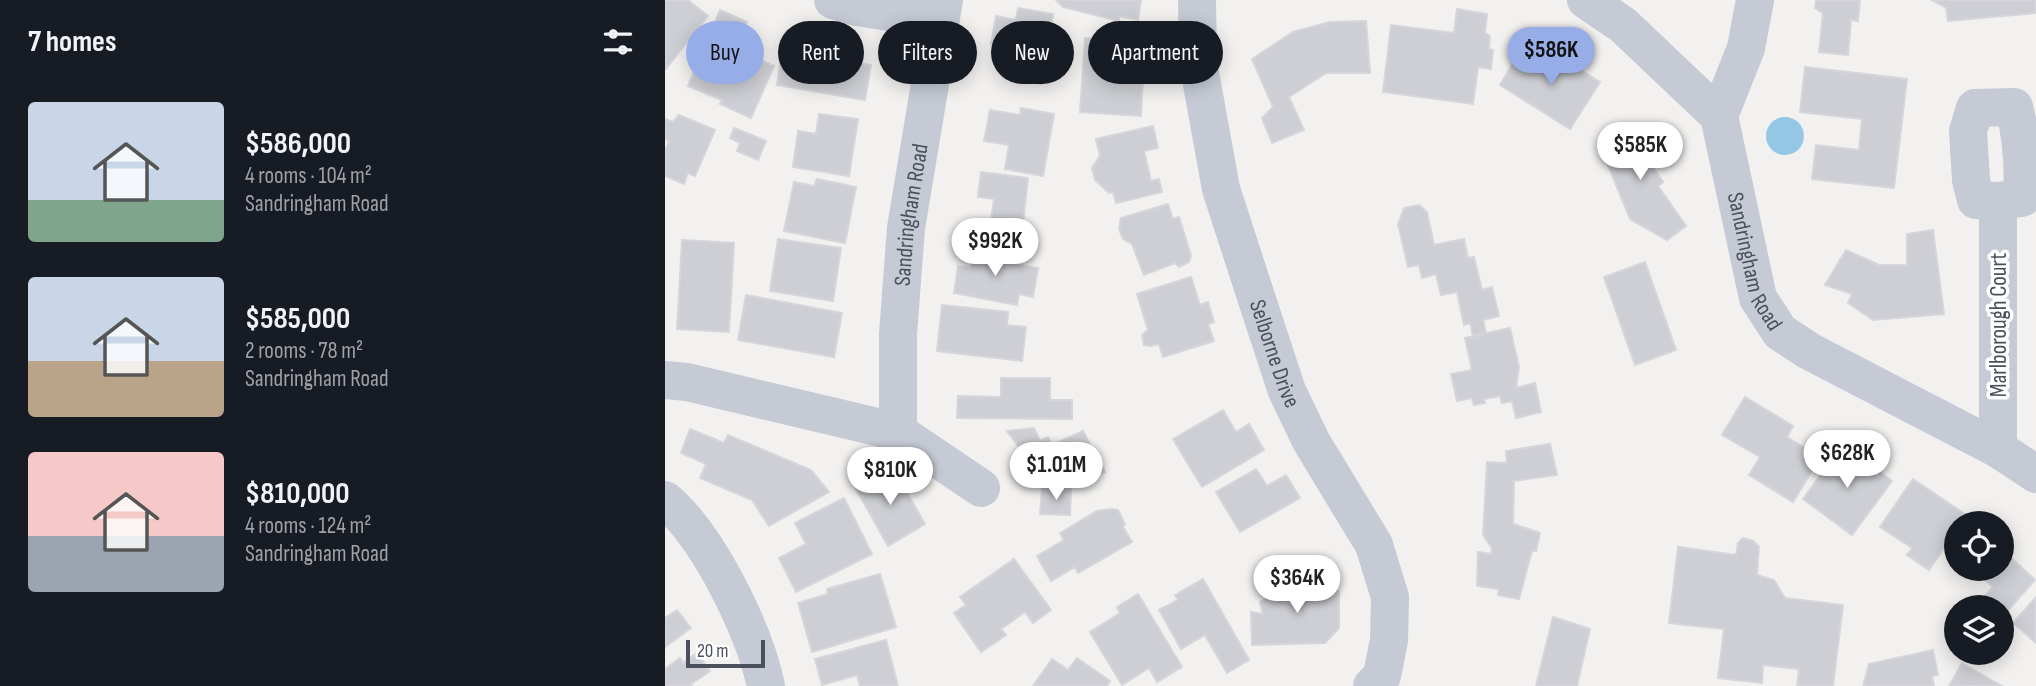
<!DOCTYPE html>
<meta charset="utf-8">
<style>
:root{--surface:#171b24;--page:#20242c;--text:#f1f3f6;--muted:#9ea1a6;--accent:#97ade7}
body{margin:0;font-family:"Sofia Sans Condensed",sans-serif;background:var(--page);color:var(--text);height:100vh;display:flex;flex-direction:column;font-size:26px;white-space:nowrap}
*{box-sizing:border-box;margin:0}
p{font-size:23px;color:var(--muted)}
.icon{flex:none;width:38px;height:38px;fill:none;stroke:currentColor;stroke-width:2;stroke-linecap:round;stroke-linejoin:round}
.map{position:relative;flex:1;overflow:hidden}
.details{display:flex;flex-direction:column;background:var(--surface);width:665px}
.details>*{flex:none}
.hud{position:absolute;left:21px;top:21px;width:665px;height:63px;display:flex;gap:14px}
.fabs{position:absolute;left:1279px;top:511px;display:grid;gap:14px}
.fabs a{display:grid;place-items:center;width:70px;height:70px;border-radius:50%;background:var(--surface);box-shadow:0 4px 18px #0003;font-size:35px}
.scale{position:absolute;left:21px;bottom:18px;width:79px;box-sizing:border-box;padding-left:7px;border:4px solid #4a505c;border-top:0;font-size:19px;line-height:24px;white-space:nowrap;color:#4a505c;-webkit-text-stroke:5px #fff;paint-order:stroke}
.price{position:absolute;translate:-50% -60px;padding:0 16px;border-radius:24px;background:#fff;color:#222;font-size:23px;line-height:46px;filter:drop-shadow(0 2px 4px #0008)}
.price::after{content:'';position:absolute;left:50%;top:42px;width:21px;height:16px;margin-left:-10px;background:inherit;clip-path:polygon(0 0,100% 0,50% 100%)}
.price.current{background:var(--accent);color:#111}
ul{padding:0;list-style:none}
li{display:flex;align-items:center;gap:21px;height:175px;padding:0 28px}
li span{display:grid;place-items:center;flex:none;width:196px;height:140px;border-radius:7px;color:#555}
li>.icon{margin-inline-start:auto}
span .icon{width:84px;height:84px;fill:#fffc;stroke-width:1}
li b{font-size:30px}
h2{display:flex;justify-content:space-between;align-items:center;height:84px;padding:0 28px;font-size:30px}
.pill{padding:0 24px;border-radius:32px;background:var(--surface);box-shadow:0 4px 18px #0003;font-size:24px;line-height:63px}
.pill.current{background:var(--accent);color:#111}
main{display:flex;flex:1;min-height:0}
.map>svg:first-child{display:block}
.water{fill:#94c7e5}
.building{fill:#cecfd4;stroke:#d5d5db;stroke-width:2}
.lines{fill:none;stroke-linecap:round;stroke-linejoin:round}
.minor{stroke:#c5cad4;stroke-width:38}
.labels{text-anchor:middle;stroke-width:7;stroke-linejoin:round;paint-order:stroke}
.street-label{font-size:23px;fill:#4a505c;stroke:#fff}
</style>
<main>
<section class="details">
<h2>7 homes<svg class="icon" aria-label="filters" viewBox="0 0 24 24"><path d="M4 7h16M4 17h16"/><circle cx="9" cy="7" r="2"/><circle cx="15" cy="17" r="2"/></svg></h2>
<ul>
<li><span style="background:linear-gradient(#c9d6e8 70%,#7fa58c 0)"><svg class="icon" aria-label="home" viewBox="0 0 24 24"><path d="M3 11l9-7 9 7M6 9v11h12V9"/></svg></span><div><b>$586,000</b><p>4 rooms · 104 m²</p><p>Sandringham Road</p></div></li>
<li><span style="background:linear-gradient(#c9d6e8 60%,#b9a48a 0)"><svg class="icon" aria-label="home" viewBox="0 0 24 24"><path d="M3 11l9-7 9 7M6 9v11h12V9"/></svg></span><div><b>$585,000</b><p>2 rooms · 78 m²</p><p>Sandringham Road</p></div></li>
<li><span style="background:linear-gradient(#f6c9c9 60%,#9aa5b1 0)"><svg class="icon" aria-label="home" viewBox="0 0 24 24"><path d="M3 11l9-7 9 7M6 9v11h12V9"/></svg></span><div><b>$810,000</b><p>4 rooms · 124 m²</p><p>Sandringham Road</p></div></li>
</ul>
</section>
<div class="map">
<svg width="1371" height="686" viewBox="0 0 1371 686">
<rect width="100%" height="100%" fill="#f2f1f0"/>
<!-- water -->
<path class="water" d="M1101 136a19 19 0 1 1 38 0a19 19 0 1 1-38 0Z"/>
<!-- building -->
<path class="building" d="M0 0H23L43 16 0 70Z
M391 0H476L473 20 454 16V21L398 7Z
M1151 0H1195L1193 21 1186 20 1183 55 1154 52 1158 13 1150 8Z
M1267 0H1371V13L1283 21 1281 8Z
M353 8 388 14 376 84 338 77 343 47 326 44 331 16 351 20Z
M792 9 822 14 820 33 825 36 824 49 828 50 826 69 813 67 808 104 718 92 726 25 789 33Z
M55 10 82 22 67 55 88 65 91 58 109 66 86 118 55 104 57 100 23 86Z
M701 21 705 73H661L624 97 639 130 607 143 597 118 608 107 587 59 628 32 665 22Z
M420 38 480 42 476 116 415 112Z
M119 40 155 46 154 57 206 65 200 100 112 85Z
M857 48 891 70 898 59 935 82 905 129 835 85Z
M1140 67 1242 79 1229 188 1147 179 1151 145 1194 150 1197 119 1135 112Z
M356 108 389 114 378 176 340 169 344 145 319 141 325 110 355 115Z
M154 114 193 119 184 176 128 167 133 131 151 134Z
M14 115 50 130 30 176 23 173 19 184 0 176V151L4 141 0 139V119L8 122Z
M977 124 993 164 989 169 998 182 993 186 1021 226 1002 240 965 219 933 141Z
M488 126 493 148 479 151 486 181 494 179 497 192 451 203 448 192 444 193 430 180 427 168 435 156 431 139Z
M69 128 101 141 93 160 72 151 75 143 65 138Z
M316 172 363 178 357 232 325 228 329 199 313 197Z
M152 179 191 187 180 243 119 231 129 182 149 186Z
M503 204 508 219 514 217 526 256 524 262 514 267 510 263 479 275 467 244 458 239 454 229 456 218Z
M754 205 762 212 769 245 799 239 803 258 809 257 817 290 827 287 834 316 818 320 821 333 808 336 805 323 799 325 792 292 776 295 771 274 757 278 754 265 743 267 733 224 739 208Z
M1268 230 1279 314 1208 320 1183 303 1187 294 1160 285 1181 250 1214 265H1242V234Z
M113 239 176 248 168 301 105 291Z
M17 240 69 243 64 332 12 329Z
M310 245 340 251 338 262 373 268 368 297 354 294 352 305 289 293 293 266 306 268Z
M980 262 1011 350 970 365 939 277Z
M526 277 535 305 543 302 549 322 543 324 549 341 498 357 494 344 485 346 479 345 477 335 483 330 472 294Z
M81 295 177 313 169 357 73 340Z
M277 305 343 312 342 325 361 327 357 361 272 351Z
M845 328 854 367 851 388 870 383 876 412 851 418 847 401 837 403 835 396 819 399 820 403 809 405 807 398 792 401 786 374 807 370 800 338Z
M336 378H385V400H407V419L292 418 293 396 336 397Z
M1080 397 1128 426 1122 437 1155 457 1128 502 1084 475 1095 457 1057 435Z
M558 410 571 432 584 424 599 450 537 487 508 439Z
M369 428 375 441 383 437 387 445 418 431 440 472 416 482 401 476 392 480 381 459 362 458 342 431Z
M25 429 59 443 63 435 146 470 164 492 104 526 87 500 35 478 41 464 16 453Z
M885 444 892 475 849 481 848 524 875 533 871 551H867L854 599 833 595 834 589 812 586 813 552 826 554 827 548 818 535 822 462 842 463 841 451Z
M1178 444 1227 481 1187 535 1138 499Z
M228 468 260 524 223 546 191 489Z
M591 469 602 486 621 475 635 498 575 532 551 492Z
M1248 479 1301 515 1295 523H1292V529L1264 570 1242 555 1247 548 1215 527Z
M377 488 406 489 405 515 375 514Z
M179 498 207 554 131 592 114 558 141 544 130 523Z
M446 509 453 510 460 524 458 527 467 542 413 573 410 567 386 581 372 556 399 540 395 533 432 511Z
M1078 538 1088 541 1094 547 1092 575 1109 580 1120 598 1178 605 1168 686H1132L1134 669 1098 665 1097 683 1053 678 1059 629 1004 623 1013 547 1071 555 1073 543Z
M1337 549 1370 580 1337 617V607H1310L1328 587 1309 569H1337Z
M349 559 386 610 368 623 360 612 336 629 341 635 316 652 289 613 301 605 295 597Z
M215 574 231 627 147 652 133 603 163 594 162 589Z
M640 576 674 592V628L660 643 587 645 586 612 598 614 595 602Z
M538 579 584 660 562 673 540 635 516 649 494 610 513 600 510 595Z
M473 594 517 667 492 682 484 668 457 685 425 632 455 613 452 607Z
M1371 597V643L1348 623Z
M12 610 26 628 0 647V618Z
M888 617 925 629 912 686H871Z
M221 640 233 686H195L192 675 157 685 150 659Z
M1268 650 1273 675 1267 676 1269 686H1198L1204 664Z
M32 653 45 671 26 684 27 686H0V669L15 658 18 663Z
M412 658 445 681 442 686H368L387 659 403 670Z
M1297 663 1337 686H1284Z"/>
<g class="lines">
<!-- minor -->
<g class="minor">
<path d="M168 0 192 7 274 20"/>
<path id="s1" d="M532 0 533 62 556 189 596 312 622 391 646 441 709 545 725 597 724 640 717 676 707 686"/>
<path id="s2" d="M921 0 958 25 1054 116 1093 298 1115 332 1144 351 1333 449 1371 474"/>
<path d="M1054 116 1081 48 1090 0"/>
<path d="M1333 201 1311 200 1306 180 1303 131 1310 108 1349 107C1357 138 1359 166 1357 198L1333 201V449"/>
<path id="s3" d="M0 380 22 382 233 432V334L241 228 279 0"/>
<path d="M233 432 316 488"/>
<path d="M0 500C44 537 89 630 101 686"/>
</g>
</g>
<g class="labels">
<!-- street labels -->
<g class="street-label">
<text dy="8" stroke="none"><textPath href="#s3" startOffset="457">Sandringham Road</textPath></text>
<text dy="8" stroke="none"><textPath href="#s2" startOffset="327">Sandringham Road</textPath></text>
<text transform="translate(1333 325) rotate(-90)" y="8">Marlborough Court</text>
<text dy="8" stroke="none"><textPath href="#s1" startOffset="364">Selborne Drive</textPath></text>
</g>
</g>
</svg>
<div class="fabs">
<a><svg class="icon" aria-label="locate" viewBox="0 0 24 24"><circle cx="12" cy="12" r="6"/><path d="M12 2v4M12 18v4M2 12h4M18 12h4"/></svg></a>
<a><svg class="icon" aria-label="layers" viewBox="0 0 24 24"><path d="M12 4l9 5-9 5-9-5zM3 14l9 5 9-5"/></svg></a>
</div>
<div class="scale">20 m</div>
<b class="price current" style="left:886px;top:87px">$586K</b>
<b class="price" style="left:975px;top:182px">$585K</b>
<b class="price" style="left:330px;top:278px">$992K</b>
<b class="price" style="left:1182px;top:490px">$628K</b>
<b class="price" style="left:391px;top:502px">$1.01M</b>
<b class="price" style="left:225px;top:507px">$810K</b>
<b class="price" style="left:632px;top:615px">$364K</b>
<div class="hud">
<a class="pill current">Buy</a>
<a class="pill">Rent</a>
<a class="pill">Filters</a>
<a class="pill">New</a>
<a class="pill">Apartment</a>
</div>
</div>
</main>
